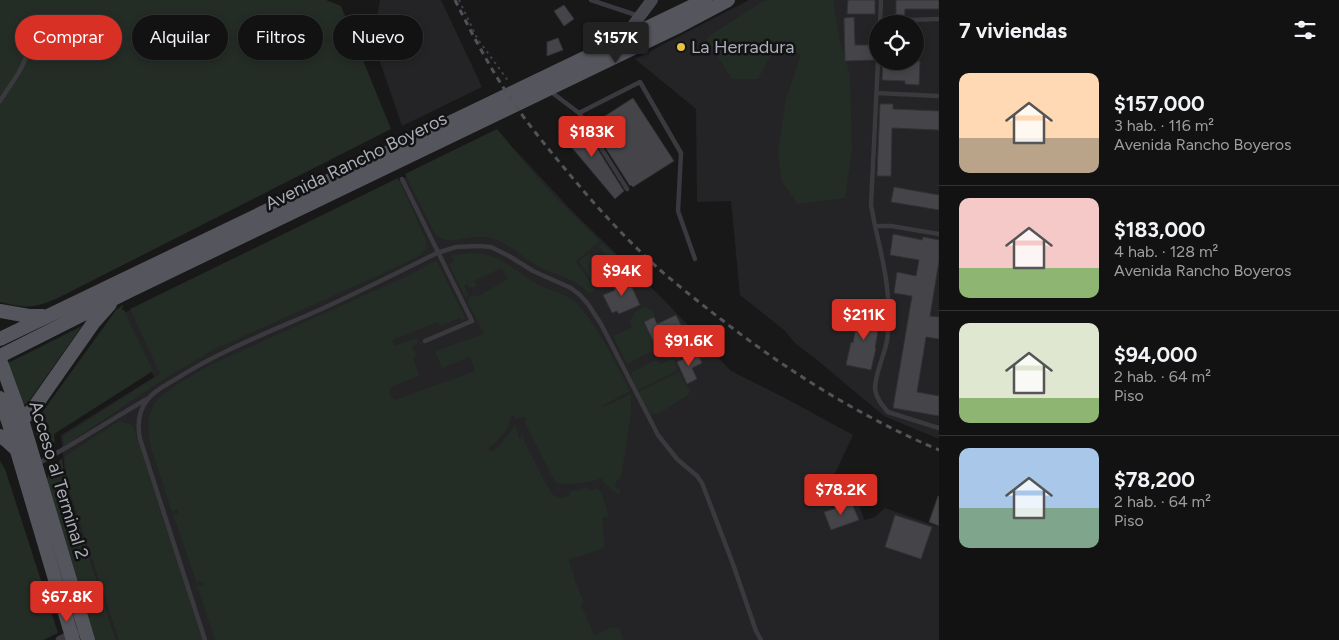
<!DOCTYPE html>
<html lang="es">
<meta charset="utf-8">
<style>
:root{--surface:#121213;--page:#1f2021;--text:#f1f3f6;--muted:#9c9ea0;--line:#313233;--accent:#d93025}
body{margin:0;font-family:Figtree,sans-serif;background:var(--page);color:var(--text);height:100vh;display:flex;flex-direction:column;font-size:19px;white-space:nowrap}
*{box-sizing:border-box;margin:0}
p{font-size:16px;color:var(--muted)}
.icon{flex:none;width:28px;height:28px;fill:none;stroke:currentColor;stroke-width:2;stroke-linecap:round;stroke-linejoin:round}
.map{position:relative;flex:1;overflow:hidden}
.drawer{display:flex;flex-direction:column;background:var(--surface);width:400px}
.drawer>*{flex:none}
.hud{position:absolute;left:15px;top:15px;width:475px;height:45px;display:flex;gap:10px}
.controls{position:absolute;left:869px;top:15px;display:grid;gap:10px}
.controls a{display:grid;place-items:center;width:55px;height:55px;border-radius:50%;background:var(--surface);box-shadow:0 2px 8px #0003,0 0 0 1px var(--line);font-size:25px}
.price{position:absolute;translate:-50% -42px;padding:0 11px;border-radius:5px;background:var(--accent);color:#fff;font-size:16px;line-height:32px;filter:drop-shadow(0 1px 2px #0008)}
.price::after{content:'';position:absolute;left:50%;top:30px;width:15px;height:11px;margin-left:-8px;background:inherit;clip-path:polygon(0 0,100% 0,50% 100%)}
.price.active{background:#222;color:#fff}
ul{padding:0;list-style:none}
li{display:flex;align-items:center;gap:15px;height:125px;padding:0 20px}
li+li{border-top:1px solid var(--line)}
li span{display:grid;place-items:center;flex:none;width:140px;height:100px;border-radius:10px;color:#555}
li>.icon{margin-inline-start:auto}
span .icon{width:60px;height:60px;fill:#fffc;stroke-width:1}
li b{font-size:21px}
h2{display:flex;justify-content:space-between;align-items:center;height:60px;padding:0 20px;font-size:21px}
.tag{padding:0 18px;border-radius:22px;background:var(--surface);box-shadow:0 2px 8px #0003,0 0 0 1px var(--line);font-size:18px;line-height:45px}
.tag.active{background:var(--accent);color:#fff}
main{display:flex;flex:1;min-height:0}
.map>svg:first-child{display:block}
.built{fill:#242426;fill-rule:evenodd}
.green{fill:#242c26}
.building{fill:#454549;stroke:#323235}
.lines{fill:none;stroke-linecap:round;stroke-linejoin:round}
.path{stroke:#3f4045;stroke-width:2;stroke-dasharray:2.5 4;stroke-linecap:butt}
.service{stroke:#39393e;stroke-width:4.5}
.minor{stroke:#39393e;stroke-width:9}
.secondary{stroke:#47484e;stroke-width:12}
.primary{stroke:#55565d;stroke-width:14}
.rail{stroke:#525359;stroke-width:3;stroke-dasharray:6 5;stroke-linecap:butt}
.poi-dot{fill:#e3c246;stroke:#131314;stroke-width:2}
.labels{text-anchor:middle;stroke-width:5;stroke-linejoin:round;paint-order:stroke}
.poi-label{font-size:18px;fill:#abadb8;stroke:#131314;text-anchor:start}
.street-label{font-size:18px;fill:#abadb8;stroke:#131314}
</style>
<main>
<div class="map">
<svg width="939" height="640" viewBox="0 0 939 640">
<rect width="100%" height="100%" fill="#181819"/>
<!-- built -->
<path class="built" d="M380 0H441L482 87 402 126 373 41Z
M749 0H939V439L884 416 817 360 796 344 784 330 740 295 731 201 697 202 696 109 635 59ZM878 24H915V61H878Z
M499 133 575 214 664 300 731 371 785 398 853 435 822 501 824 504 855 493 864 520 875 517 885 508 939 527V640H116L66 485 61 435 154 377 124 313Z"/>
<!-- green -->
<path class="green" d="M0 0H326L341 6 391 129 56 299C30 309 27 308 0 302Z
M769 0H833L840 41 850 74 852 150 845 198 798 204 781 180 778 151 786 99 801 55 778 42 758 79H732L706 38 763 1Z
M497 129 537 177 554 196 600 241 576 261 595 290 589 293C572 276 555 276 536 265 519 255 506 240 486 237 470 234 446 248 435 234L405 174Z
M398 178 426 240V249L419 256 373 278 215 349 164 379 69 443 64 445 63 436 160 374 130 309Z
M602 243 631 269 629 271 626 270 622 273 623 275 617 278 615 275 620 273 617 267 613 269 600 247 596 249Z
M473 253C503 255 510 268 534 282 546 290 561 291 573 300 579 304 583 311 588 317 605 340 617 365 630 391L602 406 604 407 631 394V415L621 478 617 480 615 485 617 488 620 489 619 495 603 482 602 478C593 482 563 487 555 482L525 423 526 419C523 416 520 417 516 419L513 415 509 421V426C503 434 497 442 488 448L491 452 500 445 515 425 519 435H518V438H519L523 435 524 437 523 439 542 477 554 496 563 498 570 495 569 493 573 490 577 491 585 487 590 490 598 488 602 494 609 516 602 518 604 532 603 534 605 544 604 548 581 556 571 558 569 560V562L574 575V579L584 602 581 605 594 634 596 635 612 627 619 628 623 640H215L197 586H202L204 583 201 581 197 584 173 514H178L179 511 177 509 172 512 151 448 149 436 148 421 150 414 154 404 160 397 179 383 212 364 407 276 436 260 465 318 462 321 460 318 440 326 438 322 392 340 394 346 417 338 418 343 412 346 416 356 413 358 419 376 393 386 389 391 391 398 395 400 475 371 470 357 442 368 435 351 484 334 467 301 470 296H473L474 295 478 296 508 279 502 268 474 281 476 285 475 287H469L467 284 464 286 468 294 466 298 449 264 452 263C456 260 452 258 452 255Z
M590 253 594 260 602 256 614 279 611 280 612 282 597 289 579 261Z
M123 305V307L122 308V310H124L153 371 54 434 55 442 45 446C36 439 33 428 38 418L116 310Z
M645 307 653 311 655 316 643 322 656 349 627 364 613 336 632 327 630 321 635 312Z
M82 326 29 401 27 404H23L8 363Z
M673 358 678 370 638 390 631 376 632 372 653 361H658L660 365Z
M679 372 690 391 688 395 658 414H650L639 392Z
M119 421 127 423 133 426 204 640H119L67 483 65 456Z
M62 458 66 485 116 640H94L46 482 49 473Z
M0 461 5 469 58 633 43 640H0Z"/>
<!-- building -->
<path class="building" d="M848 0H875V14H847Z
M896 0H939V9H905L904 24H896Z
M564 5 574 19 564 26 554 11Z
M854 17 855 45H873L874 60 845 61 844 18Z
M558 38 563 50 547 56V42Z
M883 61H920L919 85 905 84V81L882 80Z
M633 98 674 161 633 187 631 185 630 186 591 125Z
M880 104H893V109L939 111V130L892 128 891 176H877Z
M574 122 581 132 585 129 624 191 615 199 558 131Z
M894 187 939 195V210L891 202Z
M893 234 922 240 923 237 939 240V261L930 316 939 317V339L926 337 917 392 939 396V416L893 408 912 296 894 293 897 272 916 276 919 260 890 255Z
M626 274 640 305 619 314 617 311 612 313 603 295 615 290 613 286 620 283 618 278Z
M859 310 881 314 875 348H876L871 370 846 365 851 342 853 343Z
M676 315 684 331 655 345 644 322 654 317 657 324Z
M697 353 702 363 692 368 697 379 687 384 677 362Z
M938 496H939V526L929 522Z
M852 503 859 520 831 530 824 512Z
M895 515 932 527 921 559 885 547Z"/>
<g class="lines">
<!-- path -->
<path class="path" d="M459 0 477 38 509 82"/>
<!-- service -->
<path class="service" d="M591 0 639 16
M908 20 939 19
M880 24 881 0
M878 61 871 205 875 226H891L939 234
M550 91 579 113 627 189
M876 93 939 96
M0 101C12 82 27 65 29 43
M579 113 640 82 681 153 678 211 695 259
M402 179 472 321 425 341
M875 226C883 260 891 294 888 329 888 337 886 347 883 355 880 366 875 377 875 389 876 398 882 405 888 412L939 428
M37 464C75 444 110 420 147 399
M205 640 140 439C137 424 138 411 148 399 155 390 166 385 176 379 220 351 269 332 317 311 357 293 397 273 437 253L456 247 479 246 491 247 509 256 533 271 571 288 580 295 588 304 601 324 658 435 677 459 697 476 702 483 733 564 756 631 761 640"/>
<!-- minor -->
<path class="minor" d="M60 640 75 633"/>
<!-- secondary -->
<path class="secondary" d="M620 39 631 28 652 0"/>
<!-- primary -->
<path class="primary" d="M0 311 29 316H43
M0 339 705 0
M0 356 129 291 677 27 728 0
M0 360 22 420 88 640
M0 398 9 424 73 640
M15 422 22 420 33 409 94 322 110 304
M0 436 6 440 16 449"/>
<!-- rail -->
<path class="rail" d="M455 0C473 36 492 72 515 105 534 132 555 157 576 182 602 213 630 243 660 270 680 287 701 304 722 320 789 372 861 417 939 450"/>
</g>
<!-- markers -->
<circle class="poi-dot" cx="681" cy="47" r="5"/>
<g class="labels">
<!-- poi labels -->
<g class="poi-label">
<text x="691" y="53">La Herradura</text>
</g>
<!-- street labels -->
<g class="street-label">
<text transform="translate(356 161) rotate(-26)" y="6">Avenida Rancho Boyeros</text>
<text transform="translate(59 480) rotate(73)" y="6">Acceso al Terminal 2</text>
</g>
</g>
</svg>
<div class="controls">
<a><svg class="icon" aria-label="locate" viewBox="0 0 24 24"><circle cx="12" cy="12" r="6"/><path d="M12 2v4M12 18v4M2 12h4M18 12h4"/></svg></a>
</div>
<b class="price active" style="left:616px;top:64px">$157K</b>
<b class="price" style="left:592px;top:158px">$183K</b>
<b class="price" style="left:622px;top:297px">$94K</b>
<b class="price" style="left:864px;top:341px">$211K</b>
<b class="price" style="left:689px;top:367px">$91.6K</b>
<b class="price" style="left:841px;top:516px">$78.2K</b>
<b class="price" style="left:67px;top:623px">$67.8K</b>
<div class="hud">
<a class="tag active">Comprar</a>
<a class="tag">Alquilar</a>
<a class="tag">Filtros</a>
<a class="tag">Nuevo</a>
</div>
</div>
<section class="drawer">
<h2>7 viviendas<svg class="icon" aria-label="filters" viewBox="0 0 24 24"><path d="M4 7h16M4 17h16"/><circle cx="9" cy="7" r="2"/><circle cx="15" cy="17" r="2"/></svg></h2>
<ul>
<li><span style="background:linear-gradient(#ffd9b3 65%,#b9a48a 0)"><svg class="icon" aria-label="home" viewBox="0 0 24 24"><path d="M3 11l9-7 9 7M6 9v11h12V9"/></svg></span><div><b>$157,000</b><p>3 hab. · 116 m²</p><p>Avenida Rancho Boyeros</p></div></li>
<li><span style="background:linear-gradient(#f6c9c9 70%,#8fb573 0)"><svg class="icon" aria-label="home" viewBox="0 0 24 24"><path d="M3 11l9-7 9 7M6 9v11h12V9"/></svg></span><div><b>$183,000</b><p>4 hab. · 128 m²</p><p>Avenida Rancho Boyeros</p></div></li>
<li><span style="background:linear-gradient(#dfe7d0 75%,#8fb573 0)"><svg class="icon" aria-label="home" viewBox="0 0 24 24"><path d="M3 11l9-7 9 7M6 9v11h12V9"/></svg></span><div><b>$94,000</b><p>2 hab. · 64 m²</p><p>Piso</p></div></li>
<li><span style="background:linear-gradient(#a9c7e8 60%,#7fa58c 0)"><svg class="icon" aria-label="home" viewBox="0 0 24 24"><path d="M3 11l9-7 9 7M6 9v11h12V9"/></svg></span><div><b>$78,200</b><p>2 hab. · 64 m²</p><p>Piso</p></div></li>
</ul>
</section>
</main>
